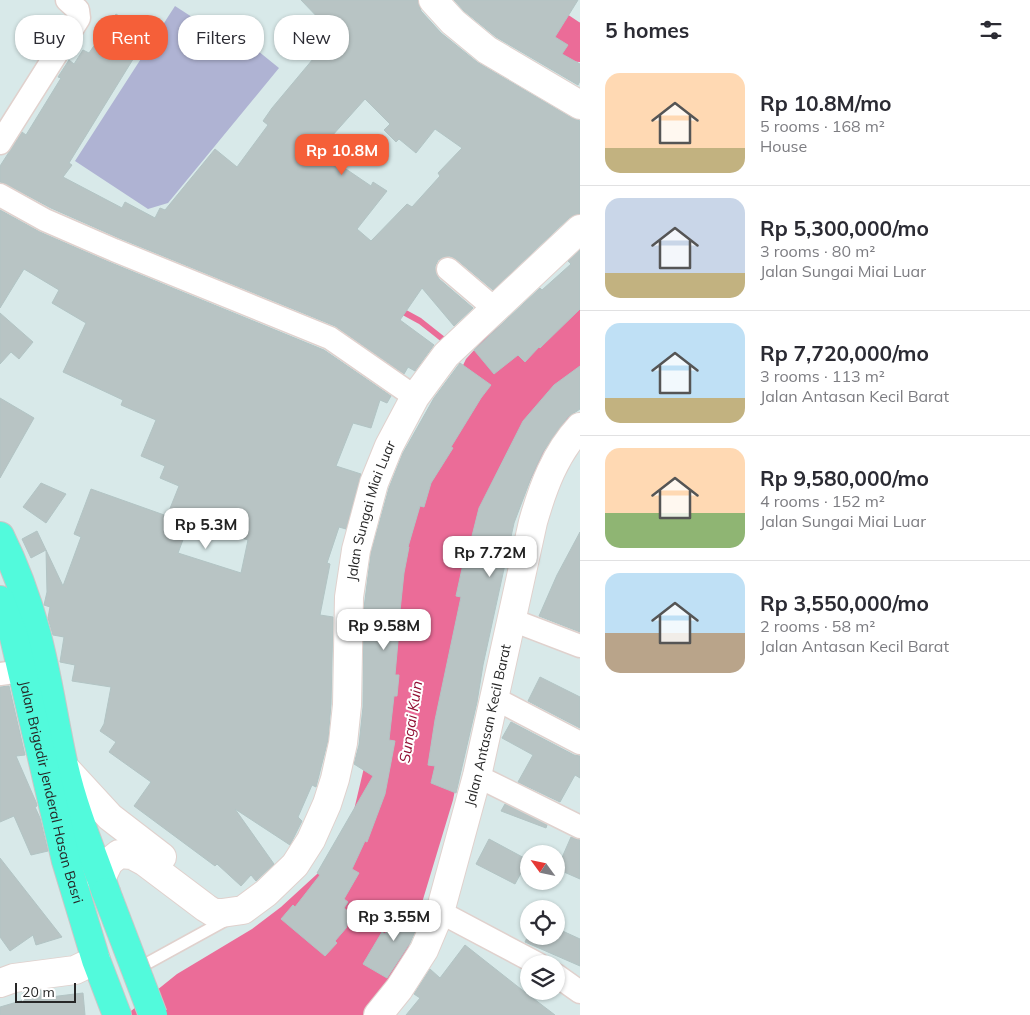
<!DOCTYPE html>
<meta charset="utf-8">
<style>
:root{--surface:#fff;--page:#f2f2f3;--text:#2b2b33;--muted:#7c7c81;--line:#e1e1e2;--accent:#f55f39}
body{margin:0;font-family:Mulish,sans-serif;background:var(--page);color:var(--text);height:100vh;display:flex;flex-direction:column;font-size:19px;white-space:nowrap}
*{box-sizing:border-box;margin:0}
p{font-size:16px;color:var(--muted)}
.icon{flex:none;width:28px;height:28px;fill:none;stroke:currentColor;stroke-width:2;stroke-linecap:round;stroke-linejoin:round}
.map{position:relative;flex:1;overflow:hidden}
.details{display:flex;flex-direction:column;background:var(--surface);width:450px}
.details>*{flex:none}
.hud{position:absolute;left:15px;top:15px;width:475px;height:45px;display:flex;gap:10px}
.needle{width:32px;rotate:303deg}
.buttons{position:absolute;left:520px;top:845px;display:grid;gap:10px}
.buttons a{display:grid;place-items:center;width:45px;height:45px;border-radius:50%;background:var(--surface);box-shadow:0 1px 4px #0004;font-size:25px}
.scale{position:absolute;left:15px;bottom:12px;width:61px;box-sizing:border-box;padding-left:5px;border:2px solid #272727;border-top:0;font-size:14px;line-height:18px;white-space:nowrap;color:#272727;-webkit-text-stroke:4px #fff;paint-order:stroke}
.price{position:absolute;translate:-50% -42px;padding:0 11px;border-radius:10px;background:#fff;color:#222;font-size:16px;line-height:32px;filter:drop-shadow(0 1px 2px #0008)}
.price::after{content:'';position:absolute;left:50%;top:30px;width:15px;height:11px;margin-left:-8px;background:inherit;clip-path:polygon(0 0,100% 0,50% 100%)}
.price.active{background:var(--accent);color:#fff}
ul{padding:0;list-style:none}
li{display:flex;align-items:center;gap:15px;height:125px;padding:0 25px}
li+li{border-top:1px solid var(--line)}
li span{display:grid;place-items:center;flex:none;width:140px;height:100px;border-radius:15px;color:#555}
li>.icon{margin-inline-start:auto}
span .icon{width:60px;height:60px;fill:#fffc;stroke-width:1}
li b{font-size:21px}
h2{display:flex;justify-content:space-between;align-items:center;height:60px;padding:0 25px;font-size:21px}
.chip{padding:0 18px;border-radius:20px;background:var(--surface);box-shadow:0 1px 4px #0004;font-size:18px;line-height:45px}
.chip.active{background:var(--accent);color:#fff}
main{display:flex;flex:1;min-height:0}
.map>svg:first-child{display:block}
.cemetery{fill:#afb3d3}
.water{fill:#eb6c98}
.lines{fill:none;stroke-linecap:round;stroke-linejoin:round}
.stream{stroke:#eb6c98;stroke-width:6}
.river{stroke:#eb6c98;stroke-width:38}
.building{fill:#b8c4c4;stroke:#b2c4c4;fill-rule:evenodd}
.lane-casing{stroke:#e0d1cd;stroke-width:14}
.street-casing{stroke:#e0d1cd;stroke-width:25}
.secondary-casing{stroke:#e0d1cd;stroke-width:30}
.highway-casing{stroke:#c7c7c7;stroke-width:30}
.lane{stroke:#fff;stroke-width:11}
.street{stroke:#fff;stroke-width:22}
.secondary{stroke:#fff;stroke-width:28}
.highway{stroke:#52fadc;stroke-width:28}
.highway-bridge-casing{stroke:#c7c7c7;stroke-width:30;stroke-linecap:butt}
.highway-bridge{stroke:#52fadc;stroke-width:28}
.labels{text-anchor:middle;stroke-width:4;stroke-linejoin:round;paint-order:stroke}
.street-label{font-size:14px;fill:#272727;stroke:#fff}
.water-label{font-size:15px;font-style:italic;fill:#911033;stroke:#fff}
</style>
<main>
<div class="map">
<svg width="580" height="1015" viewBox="0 0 580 1015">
<rect width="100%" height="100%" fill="#d8e9e9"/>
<!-- cemetery -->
<path class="cemetery" d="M175 6 209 28 226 25 279 68 168 203 148 209 75 161Z"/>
<!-- water -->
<path class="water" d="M580 260V403L547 445 509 525 453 800 408 949 372 1012 365 1015H126L177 974 252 929 281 907 328 864 349 831 367 755 389 614 443 407 466 359 485 338Z"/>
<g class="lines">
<!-- stream -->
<path class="stream" d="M398 309 420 321 449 344"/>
<!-- river -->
<path class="river" d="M512 0 570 39 580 43"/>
</g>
<!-- building -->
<path class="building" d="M301 0H418L421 11 441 33 477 62 572 118 580 121V214L569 218 493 290 456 259 450 256 444 257 438 260 435 267 436 273 439 279 473 308 454 326 422 288 400 320 434 345 415 371 408 367 404 374 335 326 119 238 51 208 6 184 0 182V166L22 132 26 135 61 78 58 77 69 60 74 64 83 50 89 53 116 14 141 31 128 51 135 56 69 163 72 165 63 177 122 208 125 202 155 218 160 208 165 210 215 149 237 167 268 125 263 121 272 108 313 59 304 52 325 25ZM365 99 390 124 384 130 396 142 399 139 416 153 435 129 462 148 438 173 440 176 412 207 407 204 371 241 357 229 387 191 373 182 371 186 343 167 346 162 323 146Z
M454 0H578L555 37 568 45 562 54 580 64V81L578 85 496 37 464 11Z
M0 210 40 232 109 262 324 350 391 396 387 403 380 400 371 428 353 423 336 466 361 474 346 529 339 527 327 563 330 564 320 615 333 617 331 704 328 740 316 787 312 785 298 817 302 821 290 845 235 809 274 864 256 881 251 875 241 886 217 864 215 866 134 806 151 782 109 752 116 742 100 731 104 724 111 687 72 681 75 665 60 662 64 637 53 635 48 618 50 607 44 605 47 592 46 550 63 586 81 537 74 534 91 489 167 516 179 486 160 478 165 466 141 456 156 420 121 405 123 400 63 372 86 323 52 303 59 290 24 269 0 308ZM190 521 248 540 241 573 178 553Z
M580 250V309L540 348 539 347 525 362 518 355 494 374 474 350 540 288 542 290 571 264 568 261Z
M0 313 33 342 19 359 11 352 0 364Z
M460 363 491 385 481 398 451 447 453 448 431 483 424 507 420 506 408 547H409L404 573 398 630H399L395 675H399L397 696H394L389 740 395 741 385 794 367 842 365 841 352 869 359 873 344 899 348 902 344 908 354 916 346 926 347 927 335 941 337 943 325 956 281 919 293 905 295 907 320 875 317 873 373 776 354 764 359 745 363 707 364 608 371 553 389 488 403 453 434 398Z
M580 366V409L568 417 543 452 531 478 514 523 483 665 477 702 456 793 431 783 435 766 428 765 435 720 461 597 456 596 465 555 467 556 479 508 523 421 554 385Z
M0 398 34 418 0 478Z
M41 483 66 494 46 523 23 507Z
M37 531 46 550 31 558 22 539Z
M580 532V632L539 616 557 575Z
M540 677 580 697V728L528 701Z
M9 686 25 755 16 756 36 802 37 806 35 807 40 818 48 851 31 855 14 816 0 822V687Z
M511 722 574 755 580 756V778L575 775 560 802 518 782 533 755 502 738Z
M505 804 547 825 546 828 501 811Z
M571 837 580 840V879L557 869Z
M489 839 528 860 515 884 476 864Z
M0 858 62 937 36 945 33 935 10 951 0 937Z
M403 904 422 915 410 943 387 978 363 964 382 932 385 934Z
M556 928 580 939V966L525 942 529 934V936H556Z
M465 945 517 986 555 1015H406L420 998 414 994 430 969 440 978Z
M41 990 42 998 83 993 85 1015H0V1007L24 1000 23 993Z"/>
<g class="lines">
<!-- lane casing -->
<g class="lane-casing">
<path id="lane" d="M135 970 226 920"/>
</g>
<!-- street casing -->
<g class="street-casing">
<path id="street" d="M0 143 79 18 78 10 67 0
M0 195 45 220 114 250 330 338 415 397
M448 269 495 309
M512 620 580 646
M0 674 21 671
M494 698 580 743
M477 776 580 827
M440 912 538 964
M556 975 580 992"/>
</g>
<!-- secondary casing -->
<g class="secondary-casing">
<g id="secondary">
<path d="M433 0 453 22 487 50 580 105"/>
<path d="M64 767 110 817 162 857"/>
<path id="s1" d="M101 879 109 862 119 854 132 855 145 862 206 908 214 913H222L243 910 266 893 295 865 311 840 327 804 335 779 343 743 347 705 349 597 356 550 374 483 389 446 415 397 446 355 580 229"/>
<path d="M0 983 14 978 75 970 96 960"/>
<path id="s2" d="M378 1015 399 989 424 950 440 912 477 776 533 522C543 487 555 454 580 427"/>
</g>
</g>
<!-- highway casing -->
<g class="highway-casing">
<g id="highway">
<path d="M0 536C15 566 27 599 36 632 48 676 54 722 64 766 74 810 91 850 106 892"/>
<path id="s3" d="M0 600 14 637 66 861 96 960 117 1015"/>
</g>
</g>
<!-- lane -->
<use href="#lane" class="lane"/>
<!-- street -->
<use href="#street" class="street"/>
<!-- secondary -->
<use href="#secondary" class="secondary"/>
<!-- highway -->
<use href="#highway" class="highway"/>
<!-- highway-bridge casing -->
<g class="highway-bridge-casing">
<path id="highway-bridge" d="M106 892 153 1015"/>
</g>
<!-- highway-bridge -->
<use href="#highway-bridge" class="highway-bridge"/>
</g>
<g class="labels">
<!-- street labels -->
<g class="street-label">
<text dy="5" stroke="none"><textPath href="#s1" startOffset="611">Jalan Sungai Miai Luar</textPath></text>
<text dy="5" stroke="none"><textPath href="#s2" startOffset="314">Jalan Antasan Kecil Barat</textPath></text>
<text dy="5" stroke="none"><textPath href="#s3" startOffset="199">Jalan Brigadir Jenderal Hasan Basri</textPath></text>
</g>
<!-- water labels -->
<g class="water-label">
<text transform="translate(411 722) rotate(-81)" y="5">Sungai Kuin</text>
</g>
</g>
</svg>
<div class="buttons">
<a><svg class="needle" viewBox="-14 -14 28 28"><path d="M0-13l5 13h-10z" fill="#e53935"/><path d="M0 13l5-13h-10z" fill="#7c7c81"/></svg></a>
<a><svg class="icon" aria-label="locate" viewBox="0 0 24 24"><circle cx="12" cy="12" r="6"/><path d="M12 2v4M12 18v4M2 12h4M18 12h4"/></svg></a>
<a><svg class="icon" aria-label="layers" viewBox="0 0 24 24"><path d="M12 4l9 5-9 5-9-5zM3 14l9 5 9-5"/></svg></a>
</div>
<div class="scale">20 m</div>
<b class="price active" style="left:342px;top:176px">Rp 10.8M</b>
<b class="price" style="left:206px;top:550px">Rp 5.3M</b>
<b class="price" style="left:490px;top:578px">Rp 7.72M</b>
<b class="price" style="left:384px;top:651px">Rp 9.58M</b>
<b class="price" style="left:394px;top:942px">Rp 3.55M</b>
<div class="hud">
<a class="chip">Buy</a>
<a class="chip active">Rent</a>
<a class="chip">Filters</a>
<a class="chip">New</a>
</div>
</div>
<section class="details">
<h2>5 homes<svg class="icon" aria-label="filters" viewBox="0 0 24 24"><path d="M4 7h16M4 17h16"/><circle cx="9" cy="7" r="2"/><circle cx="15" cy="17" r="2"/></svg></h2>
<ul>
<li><span style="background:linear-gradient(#ffd9b3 75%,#c2b280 0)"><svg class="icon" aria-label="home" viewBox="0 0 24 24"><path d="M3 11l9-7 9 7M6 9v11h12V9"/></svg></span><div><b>Rp 10.8M/mo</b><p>5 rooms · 168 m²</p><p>House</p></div></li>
<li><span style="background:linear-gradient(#c9d6e8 75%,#c2b280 0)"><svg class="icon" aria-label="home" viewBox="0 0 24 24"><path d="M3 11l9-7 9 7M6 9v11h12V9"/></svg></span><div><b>Rp 5,300,000/mo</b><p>3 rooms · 80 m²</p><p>Jalan Sungai Miai Luar</p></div></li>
<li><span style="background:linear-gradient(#bfe0f5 75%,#c2b280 0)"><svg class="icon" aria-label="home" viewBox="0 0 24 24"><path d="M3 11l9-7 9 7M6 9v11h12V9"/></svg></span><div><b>Rp 7,720,000/mo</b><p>3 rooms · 113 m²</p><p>Jalan Antasan Kecil Barat</p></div></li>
<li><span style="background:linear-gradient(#ffd9b3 65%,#8fb573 0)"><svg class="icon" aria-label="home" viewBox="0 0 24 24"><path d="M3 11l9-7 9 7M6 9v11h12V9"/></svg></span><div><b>Rp 9,580,000/mo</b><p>4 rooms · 152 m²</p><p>Jalan Sungai Miai Luar</p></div></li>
<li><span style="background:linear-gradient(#bfe0f5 60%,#b9a48a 0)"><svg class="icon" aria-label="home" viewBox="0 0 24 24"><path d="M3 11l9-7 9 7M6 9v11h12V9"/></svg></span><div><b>Rp 3,550,000/mo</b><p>2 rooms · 58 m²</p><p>Jalan Antasan Kecil Barat</p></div></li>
</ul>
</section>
</main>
